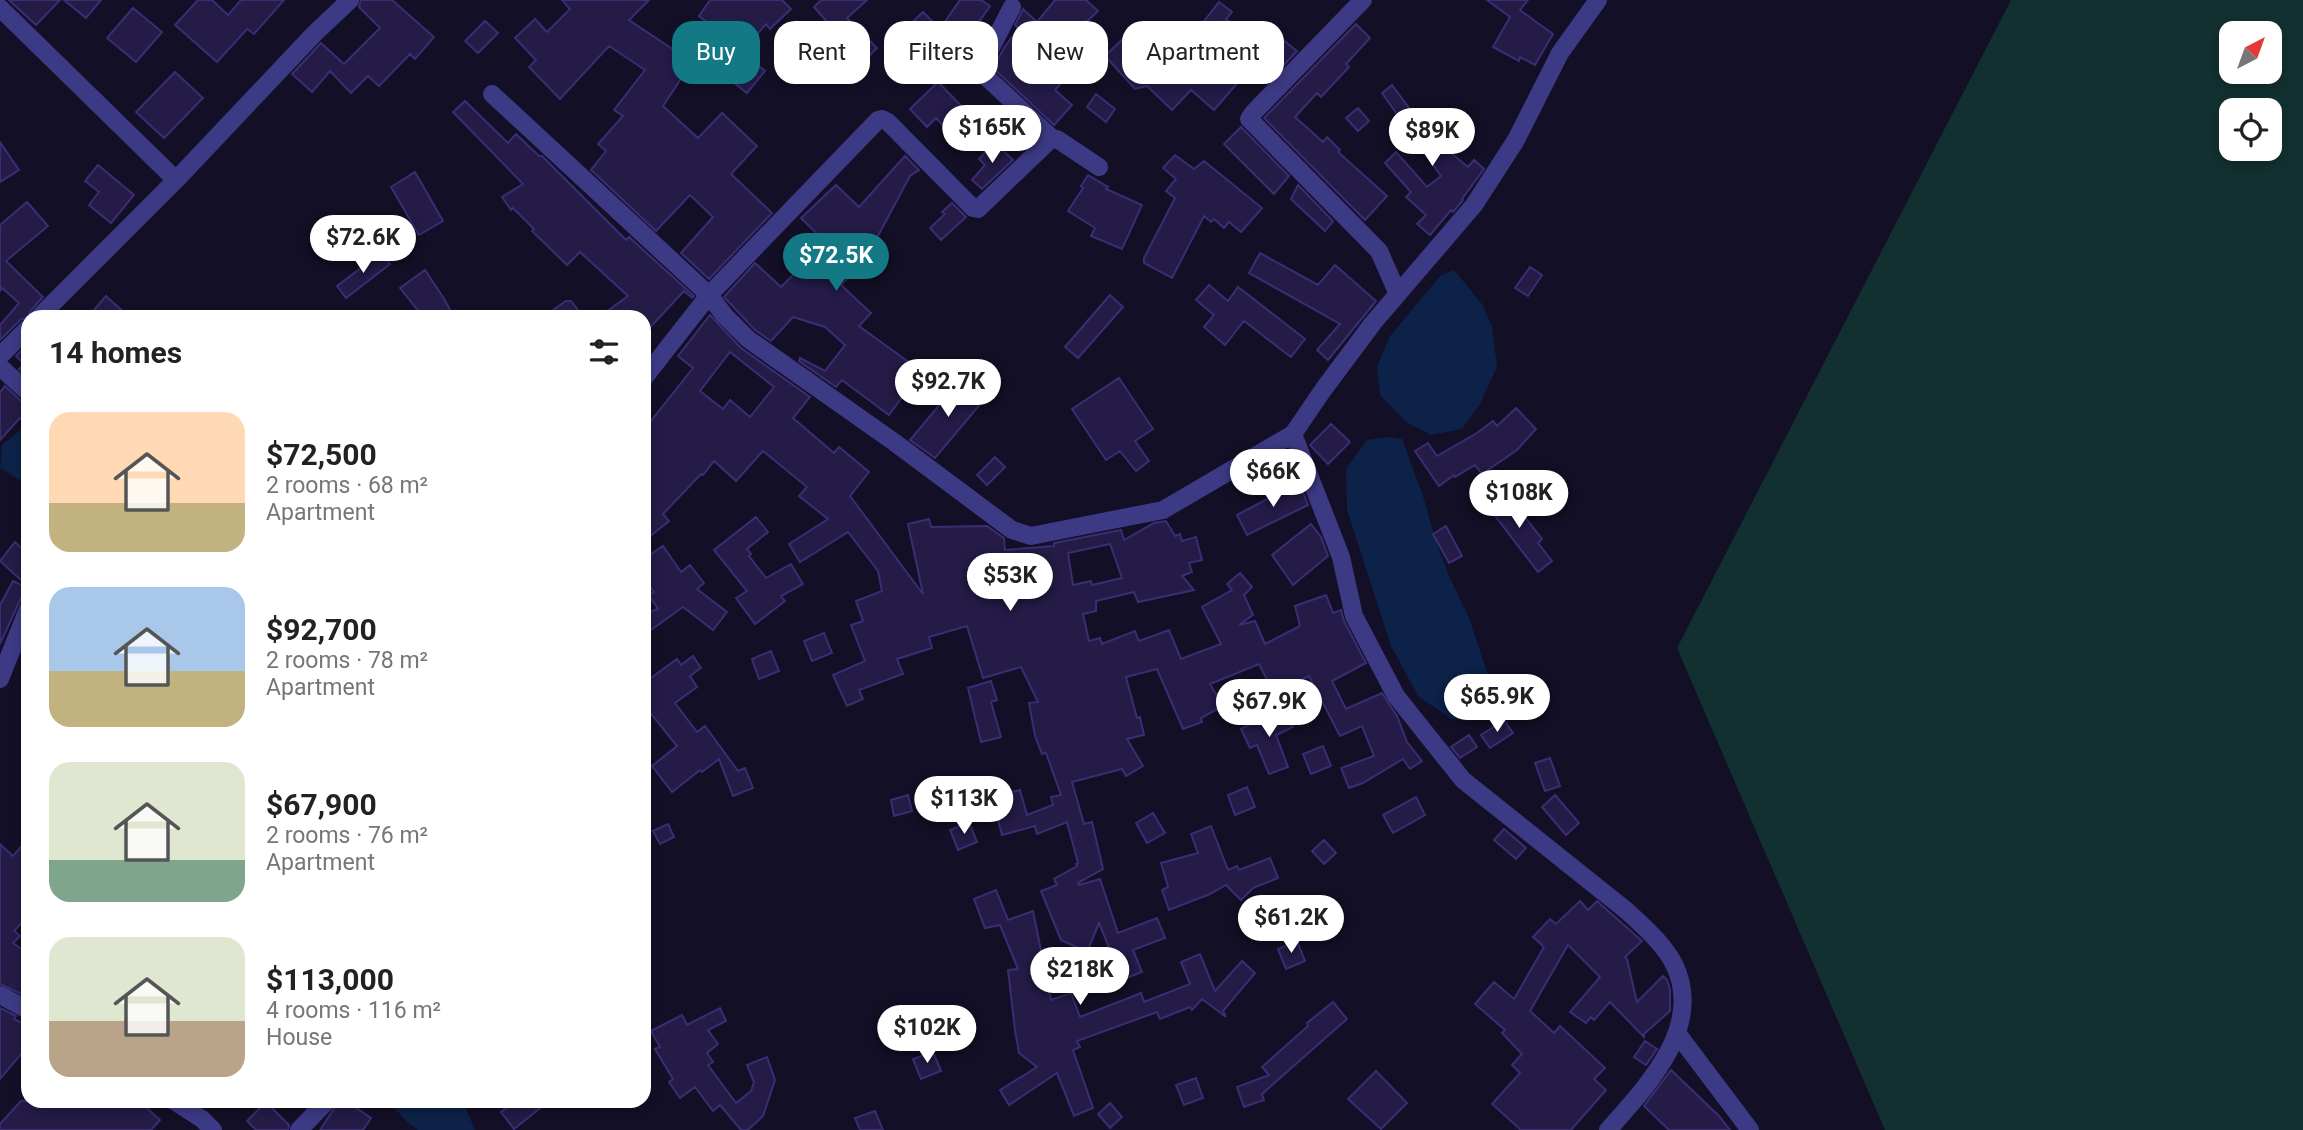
<!DOCTYPE html>
<meta charset="utf-8">
<style>
:root{--surface:#fff;--page:#f2f2f2;--text:#222;--muted:#767676;--accent:#137a85}
body{margin:0;font-family:Roboto,sans-serif;background:var(--page);color:var(--text);height:100vh;display:flex;flex-direction:column;font-size:26px;white-space:nowrap}
*{box-sizing:border-box;margin:0}
p{font-size:23px;color:var(--muted)}
.icon{flex:none;width:38px;height:38px;fill:none;stroke:currentColor;stroke-width:2;stroke-linecap:round;stroke-linejoin:round}
.map{position:relative;flex:1;overflow:hidden}
.side{position:absolute;left:21px;top:310px;width:630px;height:798px;display:flex;flex-direction:column;background:var(--surface);border-radius:21px;box-shadow:0 4px 10px #0003}
.side>*{flex:none}
.top-card{position:absolute;left:672px;top:21px;width:665px;height:63px;display:flex;gap:14px}
.needle{width:46px;rotate:41deg}
.fabs{position:absolute;left:2219px;top:21px;display:grid;gap:14px}
.fabs a{display:grid;place-items:center;width:63px;height:63px;border-radius:14px;background:var(--surface);box-shadow:0 4px 10px #0003;font-size:35px}
.price{position:absolute;translate:-50% -60px;padding:0 16px;border-radius:24px;background:#fff;color:#222;font-size:23px;line-height:46px;filter:drop-shadow(0 2px 4px #0008)}
.price::after{content:'';position:absolute;left:50%;top:42px;width:21px;height:16px;margin-left:-10px;background:inherit;clip-path:polygon(0 0,100% 0,50% 100%)}
.price.on{background:var(--accent);color:#fff}
ul{padding:0;list-style:none}
li{display:flex;align-items:center;gap:21px;height:175px;padding:0 28px}
li span{display:grid;place-items:center;flex:none;width:196px;height:140px;border-radius:21px;color:#555}
li>.icon{margin-inline-start:auto}
span .icon{width:84px;height:84px;fill:#fffc;stroke-width:1}
li b{font-size:30px}
h2{display:flex;justify-content:space-between;align-items:center;height:84px;padding:0 28px;font-size:30px}
.pill{padding:0 24px;border-radius:21px;background:var(--surface);box-shadow:0 4px 10px #0003;font-size:24px;line-height:63px}
.pill.on{background:var(--accent);color:#fff}
.map>svg:first-child{display:block}
.green{fill:#12302f;fill-rule:evenodd}
.water{fill:#0c2248}
.building{fill:#241b47;stroke:#3b2d73;stroke-width:2;fill-rule:evenodd}
.lines{fill:none;stroke-linecap:round;stroke-linejoin:round}
.minor{stroke:#3d3a85;stroke-width:18}
</style>
<div class="map">
<svg width="2303" height="1130" viewBox="0 0 2303 1130">
<rect width="100%" height="100%" fill="#130f26"/>
<!-- green -->
<path class="green" d="M2011 0H2303V1130H1885L1677 648ZM2231 33H2270V72H2231ZM2231 110H2270V149H2231Z"/>
<!-- water -->
<path class="water" d="M1454 270 1482 304 1492 326 1497 367 1480 404 1462 429 1431 435 1406 422 1380 395 1377 367 1390 336 1441 275Z
M28 424V483H24L0 468 2 445Z
M1389 437 1402 439 1423 496 1436 541 1449 576 1469 618 1493 690 1484 711 1471 721 1451 719 1418 696 1391 646 1347 510 1346 469 1367 440Z
M388 1101H463L475 1130H418L407 1122Z"/>
<!-- building -->
<path class="building" d="M9 0H60L36 25Z
M64 0H101L86 18Z
M198 0H212L228 15 241 0H284L254 34 247 29 217 62 175 25Z
M361 0H392L434 37 415 59 410 54 379 86 368 76 351 93 330 71 312 92 292 74 321 43 344 64 380 28 359 7Z
M562 0H649L629 20 692 62 663 106 698 138 722 113 757 146 731 174 772 213 709 279 681 253 713 217 690 195 656 231 591 170 606 151 598 144 623 116 614 110 645 70 609 46 560 99 529 67 536 60 515 38 535 19 547 32 570 9Z
M710 0H782L791 9 770 29 766 24 742 52 765 71 747 93 705 60 725 36 699 16Z
M821 0H867L847 18 877 48 868 57 838 28 835 31 814 7Z
M960 0H981L990 6 967 39 944 23Z
M1055 0H1086L1098 11 1080 28 1046 67 1062 82 1055 90 1072 105 1054 125 993 68 1005 46 1019 29 1015 25 1023 9 1037 22Z
M1487 0H1528L1520 10 1553 34 1535 65 1520 57 1519 61 1493 47 1510 17Z
M1219 2 1232 12 1226 19 1254 41 1229 71 1240 80 1214 110 1191 90 1172 110 1147 86 1135 89 1105 56 1132 30 1148 45 1165 24 1187 43Z
M133 8 162 32 136 62 107 38Z
M923 12 942 31 922 52 902 32Z
M485 21 498 33 478 53 465 41Z
M1356 24 1370 38 1346 64 1349 67 1321 97 1317 93 1295 117 1323 142 1327 137 1340 150 1338 152 1387 196 1365 220 1264 118Z
M1271 30 1297 51 1284 65 1259 46Z
M175 72 203 98 164 138 136 112Z
M938 82 972 117 952 135 936 118 927 127 910 109Z
M1392 85 1422 125 1424 123 1429 126 1435 119 1457 137 1446 149 1468 167 1474 160 1484 169 1462 199 1463 200 1453 212 1451 210 1430 235 1417 224 1426 215 1406 197 1411 192 1385 163 1396 152 1427 187 1441 176 1412 135 1415 132 1404 124 1382 93Z
M1096 94 1115 109 1106 122 1087 107Z
M465 101 508 143 516 134 539 156H542L626 240 629 237 694 296 692 298 684 291 644 334V317H599L628 296 580 252 567 265 532 231 534 229 513 208 511 210 502 197 523 184 453 112Z
M1358 108 1369 121 1358 131 1346 118Z
M1241 127 1289 176 1274 194 1224 144Z
M0 142 19 170 0 182Z
M994 142 1013 160 982 189 972 180 985 165 979 159Z
M1175 155 1194 169 1204 161 1262 208 1241 232 1229 222 1224 228 1214 219 1211 222 1204 216 1172 278 1144 263V258L1175 198 1166 191 1176 179 1163 168Z
M905 156 919 170 910 176 864 262 841 285 871 313 859 326 921 371 889 415 842 380 836 387 799 361 800 358 825 371 845 345 825 327 793 317 771 341 755 330 724 297 755 263 781 287 782 286 825 242 801 218 836 185 859 207Z
M98 165 134 195 111 223 89 205 99 192 85 181Z
M415 172 443 221 419 235 391 187Z
M1088 175 1108 187 1106 189 1142 205 1122 249 1091 236 1095 228 1068 211 1083 188 1081 186Z
M1298 185 1333 221 1325 231 1291 199Z
M27 202 48 226 6 261 43 297 31 310 28 317 20 320 0 340V325L19 303 2 288 0 291V225Z
M952 203 966 217 941 240 930 228 945 214 942 212Z
M381 253 390 264 346 298 337 286Z
M1260 253 1318 285 1335 265 1376 301 1328 360 1317 350 1340 324 1249 273Z
M1530 267 1542 275 1528 296 1515 288Z
M425 270 443 297 454 317H423L400 288Z
M1209 285 1228 301 1238 287 1305 339 1291 357 1244 321 1225 345 1204 327 1214 315 1196 300Z
M1110 295 1123 307 1078 358 1065 347Z
M106 296 129 317H88Z
M566 301H571L579 311 572 317H543Z
M710 315 741 348 810 397 793 418 834 453 839 447 869 472 850 496 923 594 908 524 929 519 931 527 987 526 1004 538 1005 550 1054 546V543L1121 530 1124 540 1154 523 1166 521 1175 536 1180 534 1182 541 1196 537 1202 560 1189 563 1192 572 1182 576 1194 590 1138 602 1134 592 1096 601V611L1083 614 1089 641 1100 638 1102 644 1135 631 1139 641 1169 630 1181 659 1221 644 1202 607 1232 590 1227 584 1240 573 1252 587 1244 595 1253 615 1239 625 1255 621 1265 644 1300 626 1295 606 1326 595 1333 613 1341 610 1344 621 1366 663 1332 681 1346 709 1382 693 1397 716 1407 742 1422 761 1410 769 1403 759 1363 783 1349 788 1341 768 1374 756 1362 726 1340 736 1309 676 1274 693 1259 664 1210 684 1223 706 1201 718 1202 722 1183 729 1157 669 1126 677 1137 718 1140 717 1144 735 1127 739 1143 766 1126 776 1122 769 1072 782 1084 824 1092 822 1103 869 1078 883 1079 885 1100 879 1118 933 1157 918 1165 938 1133 950 1142 972 1122 980 1099 923 1087 952 1061 940 1041 891 1057 885 1054 879 1077 866 1076 864 1078 863 1067 822 1037 834 1035 826 1002 835 998 820 1003 818 997 796 1020 790 1027 815 1053 805 1051 797 1061 795 1046 753 1042 754 1035 736 1029 703 1038 702 1021 667 983 678 967 626 929 637 932 648 897 659 903 674 859 690 863 699 847 706 833 675 865 661 851 625 863 621 856 601 882 591 878 571 848 532 800 562 789 544 828 519 799 496 807 487 763 451 736 481 714 461 703 475 701 474 663 514 669 521 644 541V417L650 422 693 368 678 356ZM730 352 774 387 750 417 730 400 723 409 700 391ZM1110 544 1122 578 1092 585 1091 581 1073 585 1068 553Z
M28 344V377L19 369 24 364 16 356Z
M1119 378 1153 429 1135 441 1149 461 1136 471 1120 451 1106 460 1072 409Z
M957 384 988 395 935 458 910 440Z
M5 386 20 400 28 403V425L20 418 0 440V392Z
M1516 408 1536 429 1517 450 1482 474 1475 465 1455 477 1454 475 1439 486 1415 451 1428 443 1437 456 1477 433 1493 421 1497 426Z
M1331 424 1350 442 1328 464 1310 445Z
M995 457 1005 467 987 485 977 475Z
M1299 482 1308 505 1247 535 1237 515Z
M1504 490 1542 539 1538 543 1552 561 1538 572 1486 504Z
M756 517 768 532 747 549 751 554 749 556 766 578 791 564 803 584 781 596 785 601 755 624 736 598 747 591 714 550Z
M1311 524 1321 537 1328 556 1293 585 1272 555Z
M1446 526 1462 556 1449 563 1433 534Z
M15 542 28 554V572L21 580 0 561Z
M663 546 681 572 690 565 704 583 697 589 727 612 713 630 683 607 644 635V614L658 609 649 595 654 592 644 578V559Z
M13 581 26 587 0 644V605Z
M824 633 832 653 812 661 804 641Z
M771 651 779 671 759 679 752 659Z
M693 656 701 668 690 676 697 687 675 703 697 732 705 726 738 771 745 768 753 788 733 796 719 759 702 772 700 770 672 792 652 766 677 746 644 705V683L677 659 681 665Z
M991 681 997 700 991 702 1001 737 981 742 968 688Z
M1511 696 1518 708 1506 716 1499 704Z
M1283 707 1293 727 1276 735 1288 767 1269 774 1257 745 1250 748 1241 729Z
M1504 720 1513 733 1490 748 1481 735Z
M1469 735 1477 747 1460 758 1451 747Z
M1323 746 1331 766 1311 774 1303 754Z
M1550 758 1560 786 1545 791 1535 763Z
M1247 787 1255 807 1235 815 1228 795Z
M908 795 912 811 894 816 891 800Z
M1555 795 1579 823 1566 835 1542 807Z
M1416 797 1425 815 1393 833 1383 815Z
M1153 813 1165 833 1147 843 1136 823Z
M969 822 977 842 958 850 950 830Z
M668 824 674 837 660 844 653 831Z
M1211 826 1228 870 1237 866 1239 870 1270 858 1278 878 1253 888 1241 900 1226 885 1210 894 1169 910 1162 890 1168 887 1161 863 1198 853 1191 834Z
M1504 829 1526 848 1516 859 1494 840Z
M28 839V916L14 931 20 936 13 943 28 954V997L0 984V844L13 856Z
M1324 840 1336 853 1324 864 1312 851Z
M996 890 1008 920 1033 911 1051 1000 1071 993 1080 1017 1141 993 1144 1002 1190 984 1181 962 1200 954 1215 991 1242 961 1255 973 1223 1011 1226 1017 1202 999 1192 1010 1190 1007 1160 1019 1157 1012 1077 1041 1080 1047 1073 1050 1093 1108 1074 1116 1057 1073 1009 1105 1000 1090 1037 1067 1019 1053 1015 1030 1008 970 1018 969 1000 925 985 928 974 899Z
M1580 901 1588 910 1597 901 1642 941 1625 957 1627 959 1637 1002 1663 976 1667 980 1670 989V1011L1644 1034V1037L1610 1002 1594 1020 1591 1017 1586 1023 1570 1012 1600 977 1568 945 1530 1011 1554 1033 1560 1026 1605 1068 1594 1079 1606 1090 1571 1130H1521L1492 1104 1520 1073 1512 1065 1522 1054 1502 1033 1505 1030 1475 1004 1494 982 1514 999 1544 947 1533 937 1550 919 1556 924Z
M1297 941 1305 961 1286 969 1278 949Z
M1333 1002 1347 1019 1262 1094 1264 1100 1244 1107 1237 1087 1269 1075 1262 1067 1308 1026 1307 1023Z
M0 1008 16 1016 14 1019 28 1026V1046L0 1079Z
M720 1008 726 1021 708 1030 718 1044 707 1053 713 1062 708 1065 736 1103 751 1091 754 1082 747 1065 767 1057 775 1080 763 1116 748 1130H741L720 1105 713 1111 695 1087 680 1098 669 1082 673 1079 655 1049 660 1047 651 1031 682 1015 687 1025Z
M1645 1041 1657 1049 1646 1065 1634 1057Z
M933 1052 941 1071 921 1079 913 1059Z
M1671 1070 1719 1116 1730 1130H1669L1644 1106Z
M1376 1071 1407 1103 1381 1129 1348 1099Z
M1196 1078 1203 1098 1184 1105 1176 1085Z
M21 1101H139L160 1120 151 1130H0V1124Z
M339 1101H346L371 1118 363 1130H320Z
M515 1101H549L514 1129 501 1112Z
M266 1102 289 1125 288 1130H256L247 1121Z
M1110 1103 1122 1117 1110 1128 1098 1114Z
M875 1111 883 1130H860L855 1118Z"/>
<g class="lines">
<!-- minor -->
<path class="minor" d="M1363 0 1253 113 1249 119 1379 251 1398 294
M1598 0 1560 53 1516 140 1474 205 1373 323 1323 390 1293 434 1341 557 1354 616 1396 696 1463 780 1627 911C1644 927 1663 943 1674 964 1705 1027 1646 1087 1608 1130
M1012 7 980 69 982 73 1052 138
M0 8 176 180
M492 94 709 295 878 120 882 119 888 122 973 208 978 209 1052 138 1057 139 1099 167
M39 317 176 180 315 33 350 0
M0 356 28 328
M0 367 28 392
M644 378 709 295 724 315 748 339 894 442 1012 530 1031 536 1163 510 1293 434
M0 679 28 609
M0 995 28 1010
M1677 1033 1750 1130
M174 1101 202 1119 213 1130
M299 1130 327 1101"/>
</g>
</svg>
<div class="fabs">
<a><svg class="needle" viewBox="-14 -14 28 28"><path d="M0-13l5 13h-10z" fill="#e53935"/><path d="M0 13l5-13h-10z" fill="#767676"/></svg></a>
<a><svg class="icon" aria-label="locate" viewBox="0 0 24 24"><circle cx="12" cy="12" r="6"/><path d="M12 2v4M12 18v4M2 12h4M18 12h4"/></svg></a>
</div>
<b class="price" style="left:992px;top:165px">$165K</b>
<b class="price" style="left:1432px;top:168px">$89K</b>
<b class="price" style="left:363px;top:275px">$72.6K</b>
<b class="price on" style="left:836px;top:293px">$72.5K</b>
<b class="price" style="left:948px;top:419px">$92.7K</b>
<b class="price" style="left:1273px;top:509px">$66K</b>
<b class="price" style="left:1519px;top:530px">$108K</b>
<b class="price" style="left:1010px;top:613px">$53K</b>
<b class="price" style="left:1497px;top:734px">$65.9K</b>
<b class="price" style="left:1269px;top:739px">$67.9K</b>
<b class="price" style="left:964px;top:836px">$113K</b>
<b class="price" style="left:1291px;top:955px">$61.2K</b>
<b class="price" style="left:1080px;top:1007px">$218K</b>
<b class="price" style="left:927px;top:1065px">$102K</b>
<div class="top-card">
<a class="pill on">Buy</a>
<a class="pill">Rent</a>
<a class="pill">Filters</a>
<a class="pill">New</a>
<a class="pill">Apartment</a>
</div>
<section class="side">
<h2>14 homes<svg class="icon" aria-label="filters" viewBox="0 0 24 24"><path d="M4 7h16M4 17h16"/><circle cx="9" cy="7" r="2"/><circle cx="15" cy="17" r="2"/></svg></h2>
<ul>
<li><span style="background:linear-gradient(#ffd9b3 65%,#c2b280 0)"><svg class="icon" aria-label="home" viewBox="0 0 24 24"><path d="M3 11l9-7 9 7M6 9v11h12V9"/></svg></span><div><b>$72,500</b><p>2 rooms · 68 m²</p><p>Apartment</p></div></li>
<li><span style="background:linear-gradient(#a9c7e8 60%,#c2b280 0)"><svg class="icon" aria-label="home" viewBox="0 0 24 24"><path d="M3 11l9-7 9 7M6 9v11h12V9"/></svg></span><div><b>$92,700</b><p>2 rooms · 78 m²</p><p>Apartment</p></div></li>
<li><span style="background:linear-gradient(#dfe7d0 70%,#7fa58c 0)"><svg class="icon" aria-label="home" viewBox="0 0 24 24"><path d="M3 11l9-7 9 7M6 9v11h12V9"/></svg></span><div><b>$67,900</b><p>2 rooms · 76 m²</p><p>Apartment</p></div></li>
<li><span style="background:linear-gradient(#dfe7d0 60%,#b9a48a 0)"><svg class="icon" aria-label="home" viewBox="0 0 24 24"><path d="M3 11l9-7 9 7M6 9v11h12V9"/></svg></span><div><b>$113,000</b><p>4 rooms · 116 m²</p><p>House</p></div></li>
</ul>
</section>
</div>
